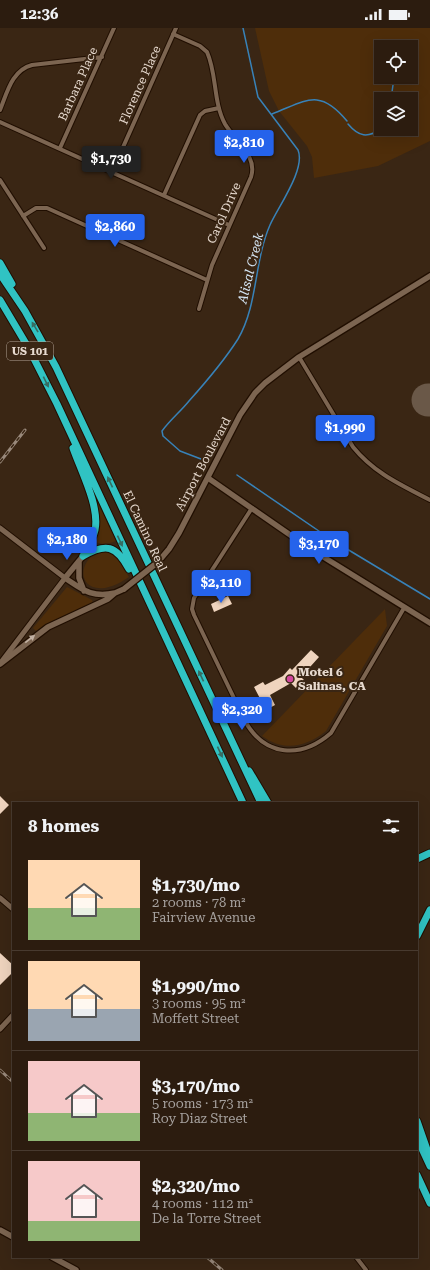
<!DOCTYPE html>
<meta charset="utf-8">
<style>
:root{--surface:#2c1c0f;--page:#342518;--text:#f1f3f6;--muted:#a6a19e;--line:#483a2f;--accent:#2563eb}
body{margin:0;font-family:"Roboto Serif",serif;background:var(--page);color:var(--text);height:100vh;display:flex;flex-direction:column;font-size:15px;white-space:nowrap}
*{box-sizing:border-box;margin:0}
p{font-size:13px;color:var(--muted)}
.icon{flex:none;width:22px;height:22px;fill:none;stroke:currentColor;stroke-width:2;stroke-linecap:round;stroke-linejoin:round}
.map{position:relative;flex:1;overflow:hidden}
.drawer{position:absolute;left:12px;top:774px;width:406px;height:456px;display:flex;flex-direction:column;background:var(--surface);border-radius:0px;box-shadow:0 4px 16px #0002,0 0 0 1px var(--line)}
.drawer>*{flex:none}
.fabs{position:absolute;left:374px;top:12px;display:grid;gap:8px}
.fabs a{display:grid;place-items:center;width:44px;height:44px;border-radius:0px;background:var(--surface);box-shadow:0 4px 16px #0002,0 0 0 1px var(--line);font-size:20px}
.price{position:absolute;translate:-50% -34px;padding:0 9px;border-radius:4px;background:var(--accent);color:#fff;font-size:13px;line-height:26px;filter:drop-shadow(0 1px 2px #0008)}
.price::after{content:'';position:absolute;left:50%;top:24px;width:12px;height:9px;margin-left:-6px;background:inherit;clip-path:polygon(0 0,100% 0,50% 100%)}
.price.selected{background:#222;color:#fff}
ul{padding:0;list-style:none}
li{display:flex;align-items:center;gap:12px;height:100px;padding:0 16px}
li+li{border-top:1px solid var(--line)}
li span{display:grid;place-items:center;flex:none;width:112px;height:80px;border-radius:0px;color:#555}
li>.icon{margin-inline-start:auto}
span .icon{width:48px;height:48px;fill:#fffc;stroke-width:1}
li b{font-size:17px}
h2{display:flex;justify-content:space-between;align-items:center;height:48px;padding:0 16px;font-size:17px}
.status{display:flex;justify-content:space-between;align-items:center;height:28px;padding:0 20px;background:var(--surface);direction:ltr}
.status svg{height:11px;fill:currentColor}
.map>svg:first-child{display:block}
.green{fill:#4e2d0a;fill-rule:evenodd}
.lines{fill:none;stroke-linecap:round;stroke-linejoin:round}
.stream{stroke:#3882b8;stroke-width:1.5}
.runway{stroke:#6a5848;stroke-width:33}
.building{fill:#efd4be}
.minor-casing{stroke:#200e00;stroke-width:6}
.tertiary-casing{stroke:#200e00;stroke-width:7}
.secondary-casing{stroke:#200e00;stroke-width:8}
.motorway-casing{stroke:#200e00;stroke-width:9}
.minor{stroke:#7c6551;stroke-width:4}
.tertiary{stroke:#7c6551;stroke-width:5}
.secondary{stroke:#7c6551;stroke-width:5.5}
.motorway{stroke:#30c3c3;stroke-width:7}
.rail-casing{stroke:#99897b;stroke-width:3}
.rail{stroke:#3a2614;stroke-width:1.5;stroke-dasharray:4.5;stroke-linecap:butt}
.secondary-bridge-casing{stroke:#200e00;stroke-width:8;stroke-linecap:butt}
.secondary-bridge{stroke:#7c6551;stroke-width:5.5}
.oneway{fill:#366d63}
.oneway2{fill:#c2b1a3}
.hotel-dot{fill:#d1479c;stroke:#3a2614;stroke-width:1.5}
.labels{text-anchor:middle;stroke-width:4;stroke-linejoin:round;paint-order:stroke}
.shield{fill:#3a2614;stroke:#b3a497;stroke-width:1}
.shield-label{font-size:11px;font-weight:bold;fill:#e7dacf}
.street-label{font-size:12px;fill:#e7dacf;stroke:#3a2614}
.poi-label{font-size:12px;font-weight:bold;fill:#e7dacf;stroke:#3a2614;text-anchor:start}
.water-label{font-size:13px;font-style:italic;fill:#d4e5f4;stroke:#3a2614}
</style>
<div class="status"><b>12:36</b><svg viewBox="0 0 49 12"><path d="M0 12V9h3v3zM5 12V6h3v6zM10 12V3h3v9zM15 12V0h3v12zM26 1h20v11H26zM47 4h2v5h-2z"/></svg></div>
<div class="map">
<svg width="430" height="1242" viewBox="0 0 430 1242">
<rect width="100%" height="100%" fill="#3a2614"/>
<!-- green -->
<path class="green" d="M255 0H430V113L378 138 314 150 312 129 307 118 279 83 269 63ZM381 19H411V49H381ZM381 71H411V101H381Z
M96 471 116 513C108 516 102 517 95 514L99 494 94 472Z
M99 523C116 522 121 537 129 549 84 580 69 539 99 523Z
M67 559 92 572 93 575 36 603 33 600Z
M385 581 387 598 326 703C306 719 284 724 262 708Z"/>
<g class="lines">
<!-- stream -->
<path class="stream" d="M391 71 393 57
M272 86C306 73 319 59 347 93
M348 96C359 109 367 110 382 101
M201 431 180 423 163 408 162 403C170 392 181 383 189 373 206 354 224 333 238 311 258 277 254 233 270 197 278 179 306 141 298 122L258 69 243 0
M237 447 332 512 430 571"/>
<!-- runway -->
<path class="runway" d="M428 372H430"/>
</g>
<!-- building -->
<path class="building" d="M228 568 232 576 214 584 211 576Z
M311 622 319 629 301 649 304 652 296 660 291 655 270 667 275 677 266 682 254 659 263 654 265 657 283 648 290 640 292 642Z
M0 768 9 777 0 786Z
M0 925 13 937V944L0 957Z"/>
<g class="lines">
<!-- minor casing -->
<g class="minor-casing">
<path id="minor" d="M173 6 200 18 207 24C217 46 213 74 225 96 235 113 258 128 251 149L212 237 199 281
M0 82C7 65 12 42 32 37L102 29
M0 94 229 197
M60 120 114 0
M112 144 176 0
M0 152 44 220
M164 167 200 87 205 83 219 80
M23 188 36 180H47L207 252
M299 329 353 419C374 445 401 457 430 472
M252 480 194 570 192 581 194 587 245 693C265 729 301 731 331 705L404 580
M356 1229 366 1242"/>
</g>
<!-- tertiary casing -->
<g class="tertiary-casing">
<path id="tertiary" d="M0 500 65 550 2 633
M0 870 13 881
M0 1001 13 987"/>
</g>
<!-- secondary casing -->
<g class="secondary-casing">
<path id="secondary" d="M208 450 309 520 430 595
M83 528 65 550C83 562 92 570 115 565
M79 533V550L84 563
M158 534 169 521 179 505 240 387 255 365 265 355 299 329 430 248
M0 636 48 599 108 571 115 565 124 561
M0 1202 13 1209
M52 1229 76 1242"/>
</g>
<!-- motorway casing -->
<g class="motorway-casing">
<path id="motorway" d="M0 235 12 256
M0 246 25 283 56 339 261 775
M0 272 28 319 57 376 243 775
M73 420C81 443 100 479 95 502 93 511 87 520 83 528
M83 528C106 515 116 517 129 541
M249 743 268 775
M417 831 430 825
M417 908 430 882
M417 1093 430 1130
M417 1110 430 1138
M417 1147 430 1175"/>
</g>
<!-- minor -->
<use href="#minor" class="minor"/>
<!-- tertiary -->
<use href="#tertiary" class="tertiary"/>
<!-- secondary -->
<use href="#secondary" class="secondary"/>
<!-- motorway -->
<use href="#motorway" class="motorway"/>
<!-- rail casing -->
<g class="rail-casing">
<path id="rail" d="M0 434 25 402
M0 1042 13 1054
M207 1229 222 1242"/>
</g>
<!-- rail -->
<use href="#rail" class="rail"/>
<!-- secondary-bridge casing -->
<g class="secondary-bridge-casing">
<path id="secondary-bridge" d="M124 561 158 534"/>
</g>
<!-- secondary-bridge -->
<use href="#secondary-bridge" class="secondary-bridge"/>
</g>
<!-- one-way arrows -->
<defs><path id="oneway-solid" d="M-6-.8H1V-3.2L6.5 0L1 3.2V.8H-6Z"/></defs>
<g class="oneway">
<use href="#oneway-solid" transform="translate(35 299) rotate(-121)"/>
<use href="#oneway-solid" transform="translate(46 354) rotate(64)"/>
<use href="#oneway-solid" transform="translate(110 454) rotate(-115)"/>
<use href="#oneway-solid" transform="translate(120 513) rotate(65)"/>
<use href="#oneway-solid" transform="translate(201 648) rotate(-115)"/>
<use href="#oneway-solid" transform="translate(220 724) rotate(65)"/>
</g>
<use class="oneway2" href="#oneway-solid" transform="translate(30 611) rotate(-38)"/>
<!-- markers -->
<circle class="hotel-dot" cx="290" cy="651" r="4"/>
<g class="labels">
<!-- shield labels -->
<rect class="shield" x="7" y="314" width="46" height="18" rx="3"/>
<g class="shield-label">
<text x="30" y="327">US 101</text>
</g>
<!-- street labels -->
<g class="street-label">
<text transform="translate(78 56) rotate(-66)" y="4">Barbara Place</text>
<text transform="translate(140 57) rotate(-66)" y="4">Florence Place</text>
<text transform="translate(224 185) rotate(-66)" y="4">Carol Drive</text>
<text transform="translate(203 436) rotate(-62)" y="4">Airport Boulevard</text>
<text transform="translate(145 503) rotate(65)" y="4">El Camino Real</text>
</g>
<!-- poi labels -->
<g class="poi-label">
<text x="298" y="648">Motel 6<tspan x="298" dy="14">Salinas, CA</tspan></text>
</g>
<!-- water labels -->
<g class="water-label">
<text transform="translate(250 240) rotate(-76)" y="5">Alisal Creek</text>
</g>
</g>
</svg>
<div class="fabs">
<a><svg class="icon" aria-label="locate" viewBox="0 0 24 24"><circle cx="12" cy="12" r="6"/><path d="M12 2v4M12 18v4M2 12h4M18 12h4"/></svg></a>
<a><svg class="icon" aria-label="layers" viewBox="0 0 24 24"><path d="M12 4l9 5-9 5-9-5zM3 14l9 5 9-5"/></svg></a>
</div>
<b class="price" style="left:244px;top:136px">$2,810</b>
<b class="price selected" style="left:111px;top:152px">$1,730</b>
<b class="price" style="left:115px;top:220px">$2,860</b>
<b class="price" style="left:345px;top:421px">$1,990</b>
<b class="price" style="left:67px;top:533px">$2,180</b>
<b class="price" style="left:319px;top:537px">$3,170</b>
<b class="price" style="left:221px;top:576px">$2,110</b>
<b class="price" style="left:242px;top:703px">$2,320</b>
<section class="drawer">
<h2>8 homes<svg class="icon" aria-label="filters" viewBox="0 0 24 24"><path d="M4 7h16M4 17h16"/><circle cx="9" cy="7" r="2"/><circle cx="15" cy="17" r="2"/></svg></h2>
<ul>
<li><span style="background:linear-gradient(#ffd9b3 60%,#8fb573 0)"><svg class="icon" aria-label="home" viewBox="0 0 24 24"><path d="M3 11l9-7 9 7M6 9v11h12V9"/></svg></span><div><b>$1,730/mo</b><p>2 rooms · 78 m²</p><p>Fairview Avenue</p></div></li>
<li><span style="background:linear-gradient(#ffd9b3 60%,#9aa5b1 0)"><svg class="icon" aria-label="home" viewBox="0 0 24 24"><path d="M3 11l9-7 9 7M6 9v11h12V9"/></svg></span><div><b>$1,990/mo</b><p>3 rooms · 95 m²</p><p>Moffett Street</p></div></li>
<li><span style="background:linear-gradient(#f6c9c9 65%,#8fb573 0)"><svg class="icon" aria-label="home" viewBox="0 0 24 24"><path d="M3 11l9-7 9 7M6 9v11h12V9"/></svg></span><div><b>$3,170/mo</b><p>5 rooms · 173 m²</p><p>Roy Diaz Street</p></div></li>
<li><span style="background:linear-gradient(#f6c9c9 75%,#8fb573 0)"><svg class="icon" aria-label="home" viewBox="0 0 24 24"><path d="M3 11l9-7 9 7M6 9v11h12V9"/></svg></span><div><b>$2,320/mo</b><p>4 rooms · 112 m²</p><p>De la Torre Street</p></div></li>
</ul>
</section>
</div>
